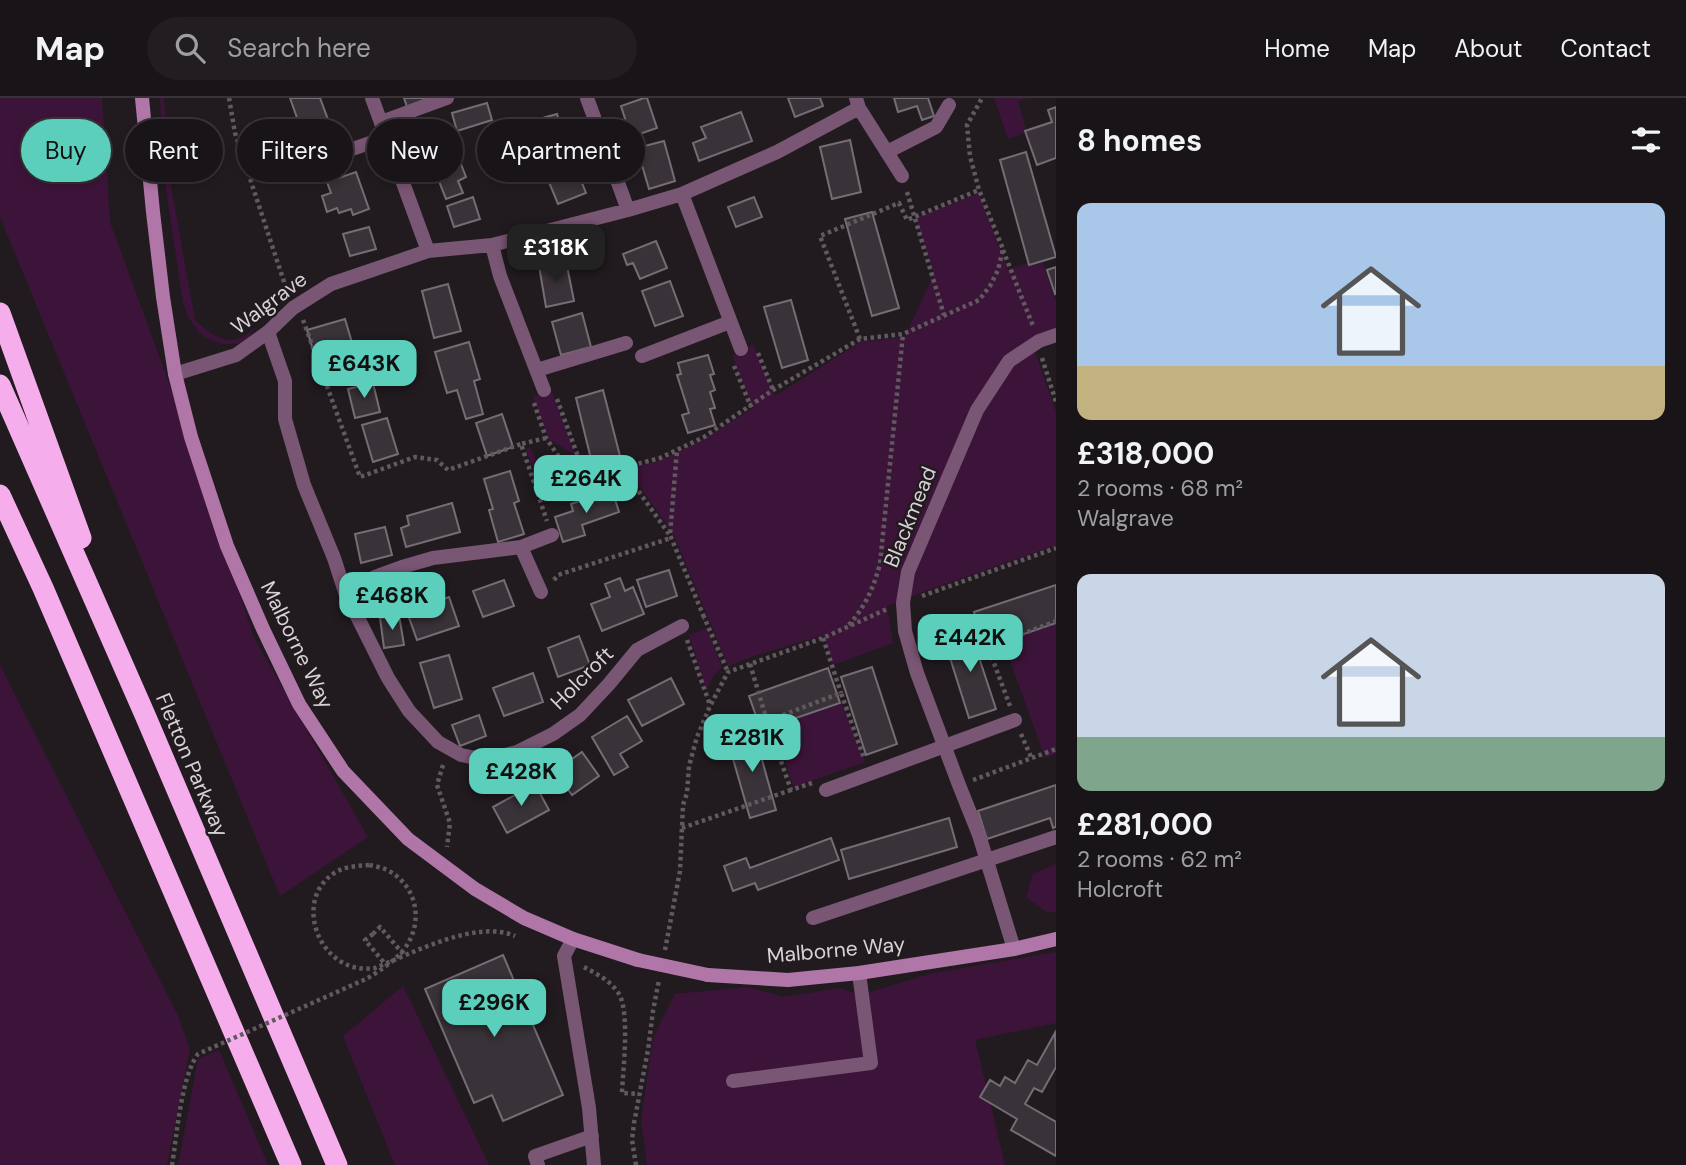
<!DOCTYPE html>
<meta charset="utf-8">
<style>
:root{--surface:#191418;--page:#221d21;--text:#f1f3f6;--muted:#9f9ea2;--line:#373337;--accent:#5bcebc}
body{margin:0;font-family:"DM Sans",sans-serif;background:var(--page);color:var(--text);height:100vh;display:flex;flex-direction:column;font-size:26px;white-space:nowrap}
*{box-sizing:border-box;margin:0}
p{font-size:23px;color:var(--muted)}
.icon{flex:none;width:38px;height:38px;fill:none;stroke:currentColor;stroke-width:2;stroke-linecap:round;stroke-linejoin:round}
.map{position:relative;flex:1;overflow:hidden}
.side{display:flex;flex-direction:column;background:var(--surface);width:630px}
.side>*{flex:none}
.banner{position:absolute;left:21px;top:21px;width:665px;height:63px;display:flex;gap:14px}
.price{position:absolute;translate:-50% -60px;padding:0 16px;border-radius:14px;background:var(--accent);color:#111;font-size:23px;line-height:46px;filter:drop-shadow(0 2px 4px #0008)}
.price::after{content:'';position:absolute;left:50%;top:42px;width:21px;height:16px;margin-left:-10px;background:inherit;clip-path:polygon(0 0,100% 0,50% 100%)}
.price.on{background:#222;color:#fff}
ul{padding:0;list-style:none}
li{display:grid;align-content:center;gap:14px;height:371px;padding:0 21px}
li span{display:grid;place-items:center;height:217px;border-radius:14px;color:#555}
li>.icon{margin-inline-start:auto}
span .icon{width:126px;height:126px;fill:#fffc;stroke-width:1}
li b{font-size:30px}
h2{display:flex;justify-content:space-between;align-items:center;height:84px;padding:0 21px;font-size:30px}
.tag{padding:0 24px;border-radius:32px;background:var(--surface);box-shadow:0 4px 10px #0003,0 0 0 2px var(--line);font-size:24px;line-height:63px}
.tag.on{background:var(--accent);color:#111}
header{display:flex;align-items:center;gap:42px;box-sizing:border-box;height:98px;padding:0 35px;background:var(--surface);border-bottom:2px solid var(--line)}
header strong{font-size:33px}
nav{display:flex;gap:38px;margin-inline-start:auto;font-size:24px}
.search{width:490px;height:63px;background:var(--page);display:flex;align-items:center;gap:18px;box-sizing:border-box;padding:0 24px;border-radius:38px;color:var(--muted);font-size:26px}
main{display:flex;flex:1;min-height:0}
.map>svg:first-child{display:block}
.green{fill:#3d1439}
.building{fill:#393238;stroke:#756d74;stroke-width:2}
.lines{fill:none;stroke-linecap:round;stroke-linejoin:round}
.path{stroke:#605a5f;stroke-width:4.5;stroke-dasharray:3.5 3.5;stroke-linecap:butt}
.lane{stroke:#7a5675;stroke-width:14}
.street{stroke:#7a5675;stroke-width:14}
.secondary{stroke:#b076a8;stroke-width:14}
.highway{stroke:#f6adec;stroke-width:21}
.path-bridge{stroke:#605a5f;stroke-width:4.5;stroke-dasharray:3.5 3.5;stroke-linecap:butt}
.secondary-bridge{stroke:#b076a8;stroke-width:14}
.labels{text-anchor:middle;stroke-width:5;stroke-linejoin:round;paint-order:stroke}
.street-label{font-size:21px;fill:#d6d2d5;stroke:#211b20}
</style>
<header>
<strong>Map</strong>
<div class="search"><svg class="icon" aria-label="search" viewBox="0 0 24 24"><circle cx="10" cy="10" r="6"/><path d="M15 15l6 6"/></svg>Search here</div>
<nav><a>Home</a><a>Map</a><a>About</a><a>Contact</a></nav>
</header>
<main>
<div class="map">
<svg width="1056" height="1067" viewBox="0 0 1056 1067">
<rect width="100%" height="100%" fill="#211b20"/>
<!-- green -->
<path class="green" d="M0 0H102L110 124 173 296 254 540 368 739 280 798 0 119Z
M160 0H164L171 88 195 222C207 233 222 247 240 240 245 238 251 233 255 230 252 234 248 241 244 244 239 246 232 246 226 246 201 243 191 228 183 205L166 91Z
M994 0H1027L1018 4 1027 34 1008 41Z
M979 95 1008 172 1041 161 1056 203V234L1034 251 1056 314V447L923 494 887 508 893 545 833 567 823 537 748 560 728 568 673 435 627 371C638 368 649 366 660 362 694 349 723 329 753 310L732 257 753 247 775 298 861 244 905 239 934 176 916 120Z
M551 292 574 354 573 356 549 341 533 299Z
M530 349 536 363 544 367 551 365 557 381 538 386 526 351Z
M1056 524V656L1045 660 1003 543Z
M707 530 722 569 711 581 707 593 689 537Z
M0 567 178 918 190 951 167 1067H0Z
M840 601 865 664 794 689 772 626Z
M1056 766V813L1048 815 1026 799 1033 776Z
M1056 854V925L975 942 1005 1067H647L641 1022 653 940 675 896 748 889 784 899 840 890 859 897 933 875Z
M403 888 489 1067H395L343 938Z
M219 952 268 1067H178L198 961Z"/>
<!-- building -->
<path class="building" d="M290 0H320L333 35 306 45Z
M404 0H429L407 9Z
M644 0H647L657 30 631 39 621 8Z
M788 0H820L823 8 795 19Z
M894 0H928L934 18 922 22 917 8 898 14Z
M487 5 492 22 457 33 452 15Z
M1056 9V60L1037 67 1025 33 1052 24 1048 12Z
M741 14 752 43 699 63 693 45 706 40 701 29Z
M557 16 568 53 539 61 528 24Z
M451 40 466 79 458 83 463 95 446 101 426 50Z
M850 42 861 94 832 101 820 49Z
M664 43 675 83 649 91 637 50Z
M1026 54 1056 159 1029 167 1000 62Z
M572 60 586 95 558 106 544 72Z
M356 74 369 111 353 117 351 111 339 115 337 110 327 114 322 98 331 95 327 84Z
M473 99 480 121 454 129 447 108Z
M754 99 762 119 736 129 728 109Z
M872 114 899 210 872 218 845 121Z
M369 129 376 151 350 158 343 136Z
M656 143 667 170 640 181 633 165 627 167 623 156Z
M566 163 574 203 546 209 539 168Z
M1056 169V195L1055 196 1047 172Z
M670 183 683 218 655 228 642 193Z
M448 186 461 233 434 240 422 193Z
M791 202 808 262 782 270 764 209Z
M582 215 591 249 561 257 552 224Z
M345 221 353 248 315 259 307 232Z
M469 244 480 281 474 283 483 316 466 321 457 292 447 295 435 254Z
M708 257 714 276 710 277 715 292 710 294 715 310 710 311 715 327 688 335 682 317 689 315 677 277 681 276 678 265Z
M373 285 380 314 355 320 348 291Z
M603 292 620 358 592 365 576 300Z
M502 316 513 349 487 358 476 325Z
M387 320 398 356 373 364 362 327Z
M510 373 519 403 514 405 524 436 498 444 489 412 493 411 484 381Z
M612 392 619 414 582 427 585 437 563 444 555 419 573 413 571 406Z
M452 405 460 434 406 449 401 430 409 427 407 418Z
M385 429 392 457 361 465 355 436Z
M669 472 677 498 646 509 637 482Z
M620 480 625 493 633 489 644 516 602 533 591 506 610 499 605 486Z
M504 482 514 508 483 519 473 493Z
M1056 487V525L986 549 974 514Z
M449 499 459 528 417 542 407 514Z
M399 517 404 547 384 550 380 520Z
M970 532 996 611 969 620 944 541Z
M579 538 590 567 558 579 548 550Z
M449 557 462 601 434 610 420 565Z
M872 569 897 646 866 657 841 579Z
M828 570 840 605 761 632 749 598Z
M533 575 543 604 504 618 493 590Z
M671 580 684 606 642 628 628 602Z
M479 617 486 638 460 648 452 627Z
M627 618 642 643 620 656 628 669 614 677 592 639Z
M754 633 776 712 750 720 727 640Z
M582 654 599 678 572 697 555 673Z
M535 686 549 712 507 735 493 709Z
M1056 687V729L1053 730 1050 720 987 741 978 713Z
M949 720 957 749 849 781 841 752Z
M831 740 839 762 758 792 755 785 733 793 724 768 746 760 750 770Z
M503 857 563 997 503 1023 492 997 474 1005 425 891Z
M1055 935 1056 969 1042 994 1034 990 1025 1006 1056 1024V1058L1011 1032 1017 1021 980 999 990 982 1000 988 1005 979 1015 985 1028 962 1037 967Z"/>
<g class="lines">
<!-- path -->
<path class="path" d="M229 0 235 35 287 193
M907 94 944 217
M1003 152 1033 228
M303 222 360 379 415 359 437 362 448 372 521 346
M860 241 820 138 899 105 907 122 979 92
M758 255 773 292
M1042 260 1056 304
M734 268 751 309
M557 301 581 367
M534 305 546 340 561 362 597 371 622 370
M546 340 521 346 547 423
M536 393 560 383 561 362
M669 436 622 370 660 360 677 352
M554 482 558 477 671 440
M922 498 1056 450
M704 519 670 437 677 352 704 339 773 292 860 241 903 236 979 202 990 188 998 172 1003 151 979 92 970 58 967 27 982 0
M702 520 704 519 728 574
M849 527C866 507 873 491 880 466L903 236
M823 540 841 595
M687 542 710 607
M750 566 767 623
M1010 608 988 549 1056 523
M1021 636 1031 659
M443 667 437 687 450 725 447 749
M973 682 1056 651
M812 685 791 692 767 623 841 595 864 660
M682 730 791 692
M369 767C358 768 346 768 336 774 290 801 320 879 375 870 413 855 476 821 515 838
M373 836 380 829 405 858
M665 852 680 773 683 707 687 695 689 668 697 639 710 608 728 574 823 540 887 511
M584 869C597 876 611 883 619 896 630 915 623 971 622 995L639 996
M636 1067 632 1042 634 1025 648 952 653 913 659 882"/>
<!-- lane -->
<path class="lane" d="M381 24 447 0
M887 54 936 29 949 7
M283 75 387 39
M826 692 1015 622
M573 841 564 858 589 1010 594 1067
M733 983 871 965 859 875
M538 1067 535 1058 592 1038"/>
<!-- street -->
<path class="street" d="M372 0 428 153
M587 0 628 112
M856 0 859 10 902 78
M682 96 741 251
M492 147 500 178 544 292
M268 234 285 283V321L304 387 334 460 345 494 388 580 409 613 438 644 461 657 486 662 517 654 553 636 580 617 609 586 637 552 682 528
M642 258 730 224
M537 272 626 245
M175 276 236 257 268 234 293 210 331 186 428 153 492 147 628 112 682 96 777 54 859 10
M521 449 541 494
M345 494 377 478 402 469 433 460 521 449 552 437
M813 820 1056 739
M1014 851 979 737 959 687 917 575 905 533 903 505 908 474 977 312 1009 263 1039 243 1056 237"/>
<!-- secondary -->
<path class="secondary" d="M142 0 153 114 163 199 175 276 191 339 227 448 263 531 299 606 343 673 408 741 475 791 524 820 573 841 638 862
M708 877 788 882 859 875 1014 851 1056 841"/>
<!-- highway -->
<path class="highway" d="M0 215 81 440
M0 287 145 617 337 1067
M0 397 43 490 291 1067"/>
<!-- path-bridge -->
<path class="path-bridge" d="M373 836 365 842 386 867
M172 1067C177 1037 181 979 198 956L366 881C380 873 396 862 405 850 425 822 416 785 385 771 380 769 374 768 369 767"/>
<!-- secondary-bridge -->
<path class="secondary-bridge" d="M638 862 708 877"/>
</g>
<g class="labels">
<!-- street labels -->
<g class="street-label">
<text transform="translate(269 205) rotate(-37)" y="7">Walgrave</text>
<text transform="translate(910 419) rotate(-68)" y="7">Blackmead</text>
<text transform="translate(297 547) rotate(64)" y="7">Malborne Way</text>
<text transform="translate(582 580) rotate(-45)" y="7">Holcroft</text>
<text transform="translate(192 667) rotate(67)" y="7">Fletton Parkway</text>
<text transform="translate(836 852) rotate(-5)" y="7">Malborne Way</text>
</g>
</g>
</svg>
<b class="price on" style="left:556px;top:186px">£318K</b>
<b class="price" style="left:364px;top:302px">£643K</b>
<b class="price" style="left:586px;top:417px">£264K</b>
<b class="price" style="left:392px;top:534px">£468K</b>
<b class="price" style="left:970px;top:576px">£442K</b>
<b class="price" style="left:752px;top:676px">£281K</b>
<b class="price" style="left:521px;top:710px">£428K</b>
<b class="price" style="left:494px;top:941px">£296K</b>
<div class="banner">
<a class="tag on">Buy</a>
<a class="tag">Rent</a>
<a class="tag">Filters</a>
<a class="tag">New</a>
<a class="tag">Apartment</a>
</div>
</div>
<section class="side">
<h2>8 homes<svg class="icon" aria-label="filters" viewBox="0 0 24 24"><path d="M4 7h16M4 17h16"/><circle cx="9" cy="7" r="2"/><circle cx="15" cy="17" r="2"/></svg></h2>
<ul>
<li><span style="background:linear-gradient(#a9c7e8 75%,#c2b280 0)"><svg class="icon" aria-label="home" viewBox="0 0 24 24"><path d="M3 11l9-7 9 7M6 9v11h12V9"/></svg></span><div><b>£318,000</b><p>2 rooms · 68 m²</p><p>Walgrave</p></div></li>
<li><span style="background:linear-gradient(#c9d6e8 75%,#7fa58c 0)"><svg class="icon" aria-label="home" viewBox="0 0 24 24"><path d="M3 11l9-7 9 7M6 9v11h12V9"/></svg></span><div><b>£281,000</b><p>2 rooms · 62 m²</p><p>Holcroft</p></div></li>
</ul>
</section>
</main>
